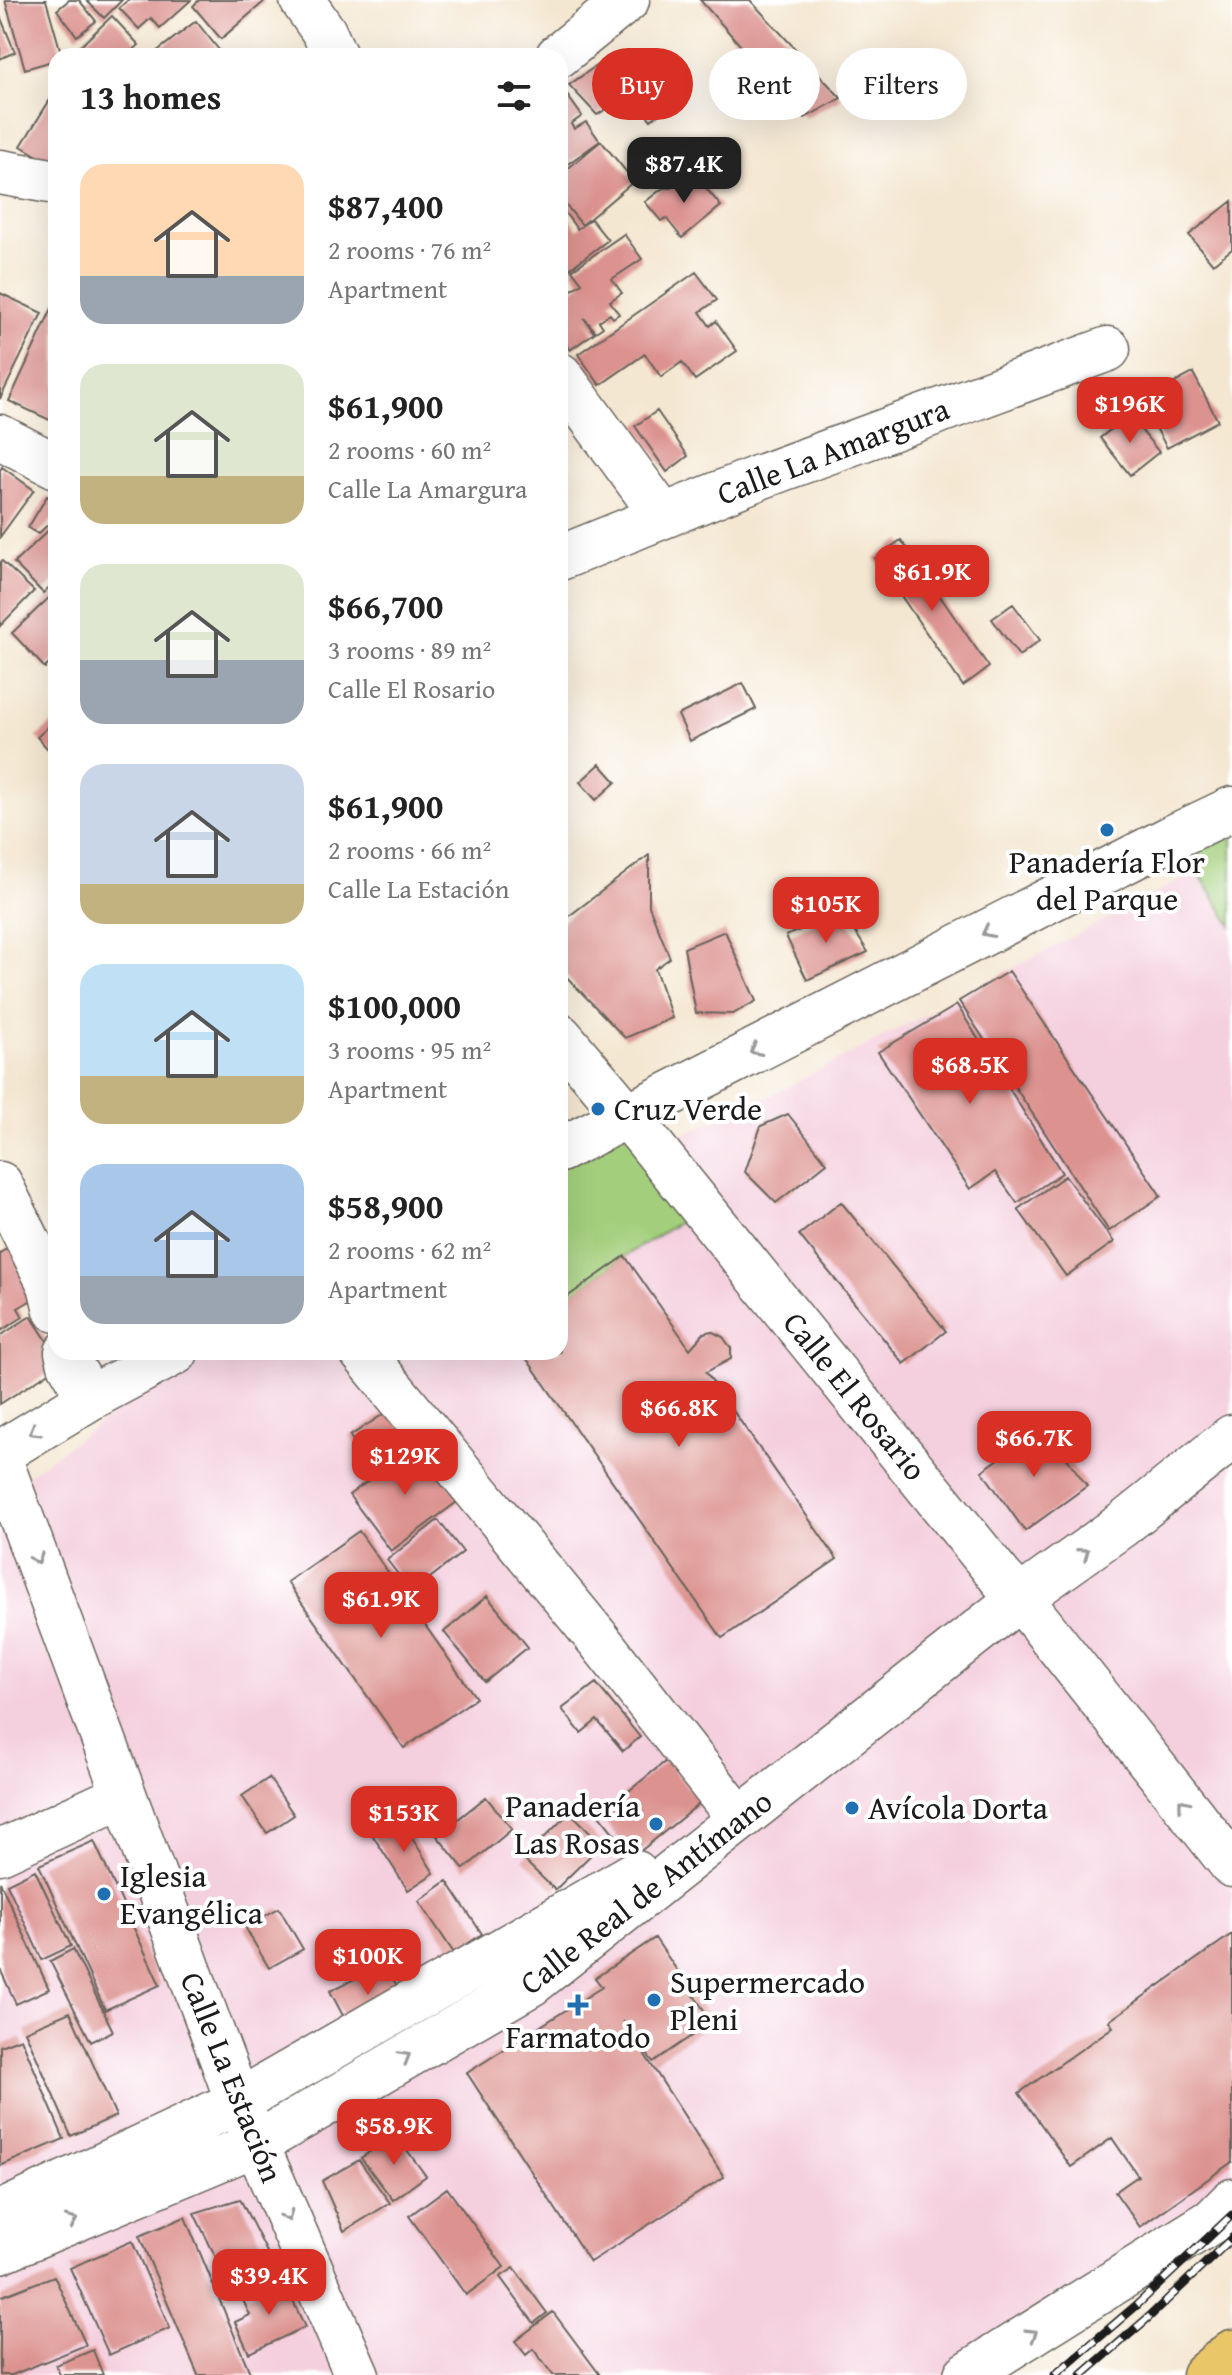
<!DOCTYPE html>
<meta charset="utf-8">
<style>
:root{--surface:#fff;--page:#f6f6f6;--text:#222;--muted:#767676;--accent:#d93025}
body{margin:0;font-family:"Gentium Book Plus",serif;background:var(--page);color:var(--text);height:100vh;display:flex;flex-direction:column;font-size:30px;white-space:nowrap}
*{box-sizing:border-box;margin:0}
p{font-size:26px;color:var(--muted)}
.icon{flex:none;width:44px;height:44px;fill:none;stroke:currentColor;stroke-width:2;stroke-linecap:round;stroke-linejoin:round}
.map{position:relative;flex:1;overflow:hidden}
.sheet{position:absolute;left:48px;top:48px;width:520px;height:1312px;display:flex;flex-direction:column;background:var(--surface);border-radius:24px;box-shadow:0 8px 32px #0002}
.sheet>*{flex:none}
.top-card{position:absolute;left:592px;top:48px;width:520px;height:72px;display:flex;gap:16px}
.price{position:absolute;translate:-50% -68px;padding:0 18px;border-radius:16px;background:var(--accent);color:#fff;font-size:26px;line-height:52px;filter:drop-shadow(0 2px 4px #0008)}
.price::after{content:'';position:absolute;left:50%;top:48px;width:24px;height:18px;margin-left:-12px;background:inherit;clip-path:polygon(0 0,100% 0,50% 100%)}
.price.active{background:#222;color:#fff}
ul{padding:0;list-style:none}
li{display:flex;align-items:center;gap:24px;height:200px;padding:0 32px}
li span{display:grid;place-items:center;flex:none;width:224px;height:160px;border-radius:24px;color:#555}
li>.icon{margin-inline-start:auto}
span .icon{width:96px;height:96px;fill:#fffc;stroke-width:1}
li b{font-size:34px}
h2{display:flex;justify-content:space-between;align-items:center;height:96px;padding:0 32px;font-size:34px}
.tag{padding:0 28px;border-radius:36px;background:var(--surface);box-shadow:0 8px 32px #0002;font-size:28px;line-height:72px}
.tag.active{background:var(--accent);color:#fff}
.map>svg:first-child{display:block}
.built{fill:#f4cfde}
.green{fill:#a3cf7c;stroke:#60764c;stroke-width:2}
.building{fill:#dc928e}
.lines{fill:none;stroke-linecap:round;stroke-linejoin:round}
.minor-casing{stroke:#68635b;stroke-width:47}
.highway-casing{stroke:#68635b;stroke-width:47}
.minor{stroke:#fff;stroke-width:44}
.highway{stroke:#e9c769;stroke-width:44}
.rail-casing{stroke:#1c1c1c;stroke-width:9}
.rail{stroke:#fff;stroke-width:6;stroke-dasharray:18;stroke-linecap:butt}
.oneway{stroke:#999}
.poi-dot{fill:#1f6fb2;stroke:#fff;stroke-width:3}
.labels{text-anchor:middle;stroke-width:8;stroke-linejoin:round;paint-order:stroke}
.street-label{font-size:32px;fill:#1c1c1c;stroke:#fff}
.poi-label{font-size:32px;fill:#1c1c1c;stroke:#fff;text-anchor:start}
</style>
<div class="map">
<svg width="1232" height="2375" viewBox="0 0 1232 2375">
<rect width="100%" height="100%" fill="#fff"/>
<filter id="ink" filterUnits="userSpaceOnUse"><feTurbulence type="fractalNoise" baseFrequency=".0125" numOctaves="2"/><feDisplacementMap in="SourceGraphic" scale="16" xChannelSelector="R" yChannelSelector="G"/><feConvolveMatrix kernelMatrix="1 2 1 2 8 2 1 2 1" color-interpolation-filters="sRGB"/></filter>
<filter id="wash" filterUnits="userSpaceOnUse"><feTurbulence type="fractalNoise" baseFrequency=".006" numOctaves="4" result="noise"/><feDisplacementMap in="SourceGraphic" scale="32" xChannelSelector="R" yChannelSelector="G"/><feGaussianBlur stdDeviation="1.8" result="paint"/><feColorMatrix in="noise" values="0 0 0 0 0 0 0 0 0 0 0 0 0 0 0 0 0 1.4 0 .05"/><feComposite in="paint" operator="in"/></filter>
<g filter="url(#wash)">
<rect width="100%" height="100%" fill="#f4e7d1"/>
<!-- built -->
<path class="built" d="M1196 872 1232 916V2186L966 2375H0V1495L105 1419 211 1352H560V1187L763 1100Z"/>
<!-- green -->
<path class="green" d="M1232 823V926L1184 849Z
M627 1115 702 1208 625 1256 560 1303V1150Z"/>
<g id="blocks">
<!-- building -->
<path class="building" d="M5 0H46L62 56H56V60L25 69Z
M69 0H79L96 21 77 36 57 10Z
M86 0H122L104 18Z
M128 0H191L160 28 151 18 139 29 119 8Z
M199 0H266L221 39 193 6Z
M700 0H750L841 98 805 118Z
M0 16 15 52 0 59Z
M112 16 139 45 127 56H70Z
M196 21 219 50 211 56H151Z
M610 56 663 111 651 120 634 99 620 100 597 115 569 85Z
M562 88 582 116 571 124 574 129 586 122 600 141 562 168 560 165V90Z
M53 95 56 97V167L21 146Z
M601 141 634 181 582 225 560 198V175Z
M690 173 696 180 694 183 700 181 721 206 682 238 666 218 661 221 645 202 663 188H671Z
M1232 201V249L1213 264 1189 235Z
M560 206 577 229 591 219 608 240 560 276Z
M624 234 642 259 612 279 622 293 610 301 619 314 613 318 610 314 599 321 603 327 596 332 584 318 594 333 570 350 560 336V298L582 283 572 270Z
M696 272 717 300 700 312 710 326 716 321 737 351 695 380 682 362 661 377 645 354 600 385 578 354Z
M0 293 42 313 0 399Z
M56 300V423L9 401Z
M1193 373 1218 421 1167 448 1141 401Z
M657 411 688 456 667 472 635 426Z
M1129 415 1159 452 1130 475 1100 438Z
M2 467 34 490 0 537V470Z
M47 496 56 501V517L38 534 28 528Z
M56 523V581L43 593 14 563Z
M901 540 989 667 963 686 875 558Z
M2 561 34 591 0 626V563Z
M56 591V657L45 668 12 633Z
M1013 604 1040 640 1019 656 992 619Z
M743 683 756 709 690 741 678 715Z
M56 720V758L37 737Z
M600 764 616 782 596 800 580 782Z
M649 855V906L670 958 655 969 672 1018 625 1038 560 970V923Z
M842 911 868 952 807 980 786 936Z
M725 931 756 1001 733 1014 696 1013 684 948Z
M1009 971 1161 1196 1109 1231 959 1001Z
M957 1005 1062 1173 1017 1203 995 1172 970 1189 878 1052Z
M788 1114 827 1163 776 1203 745 1172 761 1126Z
M1065 1176 1114 1242 1066 1276 1018 1209Z
M841 1202 946 1331 904 1364 799 1235Z
M11 1246 42 1294 18 1308 23 1317 1 1331 0 1253Z
M625 1256 690 1349 704 1333 711 1331 723 1337 731 1348V1359L706 1372 837 1559 722 1638 522 1352H560V1302Z
M31 1316 62 1364 0 1404V1336Z
M393 1408 414 1442 371 1470 350 1436Z
M1044 1427 1087 1486 1025 1531 982 1471Z
M418 1444 461 1499 391 1551 349 1495Z
M438 1520 463 1552 412 1592 387 1560Z
M359 1531 476 1698 404 1748 287 1582Z
M487 1596 528 1647 485 1682 444 1632Z
M596 1683 640 1737 623 1751 597 1720 581 1733 562 1709Z
M666 1761 700 1803 633 1857 599 1815Z
M269 1778 294 1815 267 1833 242 1796Z
M486 1797 512 1829 464 1869 437 1836Z
M570 1812 602 1844 555 1890 523 1859Z
M400 1819 434 1873 408 1890 373 1836Z
M94 1841 160 1985 105 2010 39 1865Z
M35 1870 71 1946 42 1960 7 1884Z
M447 1881 482 1934 454 1953 419 1901Z
M0 1882 49 1989 16 2004 0 1969Z
M279 1908 303 1949 269 1968 245 1927Z
M1232 1934V2162L1140 2227 1115 2192 1138 2176 1112 2138 1071 2167 1019 2093 1113 2027 1109 2021Z
M655 1938 712 2022 653 2062 623 2021 724 2177 590 2262 467 2073 602 1987 595 1978Z
M73 1949 113 2031 91 2042 50 1961Z
M385 1964 406 2003 351 2031 330 1991Z
M70 2012 116 2116 71 2136 25 2031Z
M21 2038 64 2139 0 2166V2046Z
M395 2134 426 2176 393 2200 361 2158Z
M359 2160 390 2203 344 2231 322 2181Z
M447 2188 504 2267 466 2295 409 2216Z
M240 2199 273 2264 230 2286 194 2213Z
M185 2217 251 2375H198L139 2236Z
M132 2241 170 2328 109 2355 70 2268Z
M514 2268 547 2313 534 2323 500 2277Z
M54 2276 86 2345 12 2375H0V2297Z
M283 2279 305 2327 249 2353 235 2322 250 2315 242 2298Z
M553 2312 600 2375H553L533 2349 526 2355 515 2341Z
M93 2350 103 2375H60L56 2365Z"/>
</g>
</g>
<g filter="url(#ink)">
<use href="#blocks" fill-opacity="0" stroke="#68635b" stroke-width="2"/>
<g class="lines">
<!-- minor casing -->
<g class="minor-casing">
<path id="minor" d="M302 0 324 32 335 56
M558 56 627 0
M0 172 56 182
M560 375 663 516
M0 437 56 466
M560 558 760 477 1108 349
M560 1036 627 1115 1002 1579 1020 1598 1232 1865
M560 1150 1173 837 1232 809
M0 1184 50 1285 56 1310
M67 1352 70 1364 90 1398
M362 1352 598 1639 726 1802
M0 1453 90 1398 176 1352
M0 1460 238 2102 357 2375
M0 1852 124 1795
M0 2213 238 2102 636 1873
M0 2251 258 2143 531 1984 1020 1598 1122 1525 1232 1437
M966 2375 1212 2221 1232 2201"/>
</g>
<!-- highway casing -->
<g class="highway-casing">
<path id="highway" d="M1204 2375 1232 2352"/>
</g>
<!-- minor -->
<use href="#minor" class="minor"/>
<!-- highway -->
<use href="#highway" class="highway"/>
<!-- rail casing -->
<g class="rail-casing">
<path id="rail" d="M1055 2375 1138 2304 1232 2215
M1082 2375 1149 2317 1232 2238"/>
</g>
<!-- rail -->
<use href="#rail" class="rail"/>
</g>
<!-- one-way arrows -->
<defs><path id="oneway-chevron" d="M-2-3.5L2.5 0L-2 3.5" fill="none" stroke-width="1.6" stroke-linecap="round" stroke-linejoin="round" transform="scale(2)"/></defs>
<g class="oneway">
<use href="#oneway-chevron" transform="translate(987 932) rotate(153)"/>
<use href="#oneway-chevron" transform="translate(755 1050) rotate(153)"/>
<use href="#oneway-chevron" transform="translate(34 1431) rotate(149)"/>
<use href="#oneway-chevron" transform="translate(1084 1553) rotate(-36)"/>
<use href="#oneway-chevron" transform="translate(37 1559) rotate(70)"/>
<use href="#oneway-chevron" transform="translate(1183 1804) rotate(-129)"/>
<use href="#oneway-chevron" transform="translate(405 2057) rotate(-30)"/>
<use href="#oneway-chevron" transform="translate(287 2216) rotate(66)"/>
<use href="#oneway-chevron" transform="translate(72 2221) rotate(-23)"/>
<use href="#oneway-chevron" transform="translate(1032 2334) rotate(-32)"/>
</g>
</g>
<!-- markers -->
<g class="poi-dot">
<circle cx="1107" cy="830" r="8"/>
<circle cx="598" cy="1109" r="8"/>
<circle cx="852" cy="1808" r="8"/>
<circle cx="656" cy="1824" r="8"/>
<circle cx="104" cy="1894" r="8"/>
<circle cx="654" cy="2000" r="8"/>
<path d="M574 1993h8v8h8v8h-8v8h-8v-8h-8v-8h8z"/>
</g>
<g class="labels">
<!-- street labels -->
<g class="street-label">
<text transform="translate(833 451) rotate(-21)" y="11">Calle La Amargura</text>
<text transform="translate(855 1396) rotate(51)" y="11">Calle El Rosario</text>
<text transform="translate(646 1892) rotate(-38)" y="11">Calle Real de Antímano</text>
<text transform="translate(232 2077) rotate(68)" y="11">Calle La Estación</text>
</g>
<!-- poi labels -->
<g class="poi-label">
<text x="1107" y="873" text-anchor="middle">Panadería Flor<tspan x="1107" dy="37">del Parque</tspan></text>
<text x="614" y="1120">Cruz Verde</text>
<text x="640" y="1817" text-anchor="end">Panadería<tspan x="640" dy="37">Las Rosas</tspan></text>
<text x="868" y="1819">Avícola Dorta</text>
<text x="120" y="1887">Iglesia<tspan x="120" dy="37">Evangélica</tspan></text>
<text x="670" y="1993">Supermercado<tspan x="670" dy="37">Pleni</tspan></text>
<text x="578" y="2048" text-anchor="middle">Farmatodo</text>
</g>
</g>
</svg>
<b class="price active" style="left:684px;top:205px">$87.4K</b>
<b class="price" style="left:1130px;top:445px">$196K</b>
<b class="price" style="left:932px;top:613px">$61.9K</b>
<b class="price" style="left:826px;top:945px">$105K</b>
<b class="price" style="left:970px;top:1106px">$68.5K</b>
<b class="price" style="left:679px;top:1449px">$66.8K</b>
<b class="price" style="left:1034px;top:1479px">$66.7K</b>
<b class="price" style="left:405px;top:1497px">$129K</b>
<b class="price" style="left:381px;top:1640px">$61.9K</b>
<b class="price" style="left:404px;top:1854px">$153K</b>
<b class="price" style="left:368px;top:1997px">$100K</b>
<b class="price" style="left:394px;top:2167px">$58.9K</b>
<b class="price" style="left:269px;top:2317px">$39.4K</b>
<div class="top-card">
<a class="tag active">Buy</a>
<a class="tag">Rent</a>
<a class="tag">Filters</a>
</div>
<section class="sheet">
<h2>13 homes<svg class="icon" aria-label="filters" viewBox="0 0 24 24"><path d="M4 7h16M4 17h16"/><circle cx="9" cy="7" r="2"/><circle cx="15" cy="17" r="2"/></svg></h2>
<ul>
<li><span style="background:linear-gradient(#ffd9b3 70%,#9aa5b1 0)"><svg class="icon" aria-label="home" viewBox="0 0 24 24"><path d="M3 11l9-7 9 7M6 9v11h12V9"/></svg></span><div><b>$87,400</b><p>2 rooms · 76 m²</p><p>Apartment</p></div></li>
<li><span style="background:linear-gradient(#dfe7d0 70%,#c2b280 0)"><svg class="icon" aria-label="home" viewBox="0 0 24 24"><path d="M3 11l9-7 9 7M6 9v11h12V9"/></svg></span><div><b>$61,900</b><p>2 rooms · 60 m²</p><p>Calle La Amargura</p></div></li>
<li><span style="background:linear-gradient(#dfe7d0 60%,#9aa5b1 0)"><svg class="icon" aria-label="home" viewBox="0 0 24 24"><path d="M3 11l9-7 9 7M6 9v11h12V9"/></svg></span><div><b>$66,700</b><p>3 rooms · 89 m²</p><p>Calle El Rosario</p></div></li>
<li><span style="background:linear-gradient(#c9d6e8 75%,#c2b280 0)"><svg class="icon" aria-label="home" viewBox="0 0 24 24"><path d="M3 11l9-7 9 7M6 9v11h12V9"/></svg></span><div><b>$61,900</b><p>2 rooms · 66 m²</p><p>Calle La Estación</p></div></li>
<li><span style="background:linear-gradient(#bfe0f5 70%,#c2b280 0)"><svg class="icon" aria-label="home" viewBox="0 0 24 24"><path d="M3 11l9-7 9 7M6 9v11h12V9"/></svg></span><div><b>$100,000</b><p>3 rooms · 95 m²</p><p>Apartment</p></div></li>
<li><span style="background:linear-gradient(#a9c7e8 70%,#9aa5b1 0)"><svg class="icon" aria-label="home" viewBox="0 0 24 24"><path d="M3 11l9-7 9 7M6 9v11h12V9"/></svg></span><div><b>$58,900</b><p>2 rooms · 62 m²</p><p>Apartment</p></div></li>
</ul>
</section>
</div>
